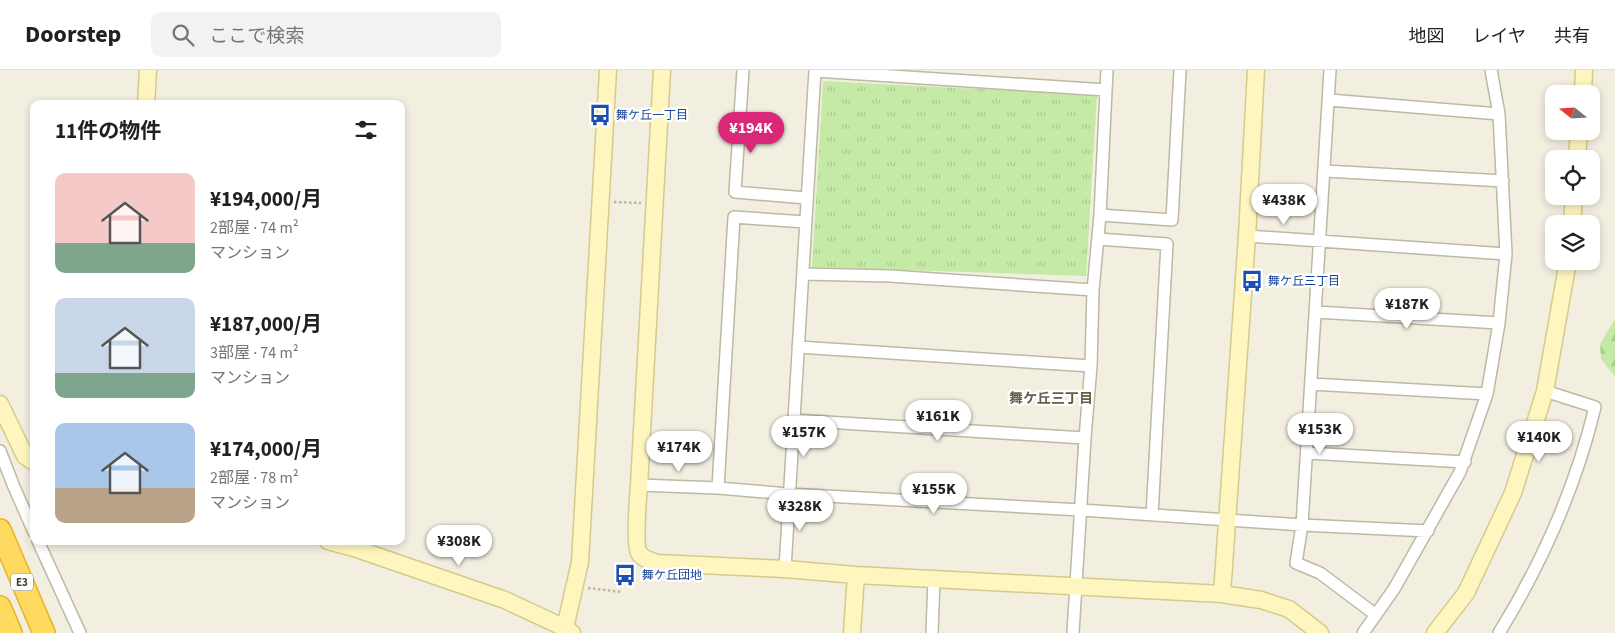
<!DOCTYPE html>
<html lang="ja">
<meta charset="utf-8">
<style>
:root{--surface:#fff;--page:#f2f2f2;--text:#202124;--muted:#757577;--line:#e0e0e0;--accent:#db2777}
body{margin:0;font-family:"Source Sans 3","Noto Sans JP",sans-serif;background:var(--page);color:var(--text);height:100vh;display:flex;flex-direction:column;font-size:19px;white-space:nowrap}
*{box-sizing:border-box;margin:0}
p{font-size:16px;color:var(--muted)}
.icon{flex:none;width:28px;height:28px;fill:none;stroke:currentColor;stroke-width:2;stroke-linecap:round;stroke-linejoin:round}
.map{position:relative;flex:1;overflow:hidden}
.details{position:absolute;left:30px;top:30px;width:375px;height:445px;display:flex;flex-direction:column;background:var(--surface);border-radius:10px;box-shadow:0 2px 8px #0003}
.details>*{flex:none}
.needle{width:32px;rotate:288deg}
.controls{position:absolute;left:1545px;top:15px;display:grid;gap:10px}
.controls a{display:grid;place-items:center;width:55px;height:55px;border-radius:10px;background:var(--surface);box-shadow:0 2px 8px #0003;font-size:25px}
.price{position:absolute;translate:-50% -42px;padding:0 11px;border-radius:18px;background:#fff;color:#222;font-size:16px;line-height:32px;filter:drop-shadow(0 1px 2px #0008)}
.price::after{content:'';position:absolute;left:50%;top:30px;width:15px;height:11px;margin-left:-8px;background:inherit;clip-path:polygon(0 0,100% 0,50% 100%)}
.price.on{background:var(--accent);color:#fff}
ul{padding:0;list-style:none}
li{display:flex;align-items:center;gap:15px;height:125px;padding:0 25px}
li span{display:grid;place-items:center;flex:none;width:140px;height:100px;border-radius:10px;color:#555}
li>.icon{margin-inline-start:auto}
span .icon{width:60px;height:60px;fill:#fffc;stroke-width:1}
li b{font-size:21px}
h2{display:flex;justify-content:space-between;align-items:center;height:60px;padding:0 25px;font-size:21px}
header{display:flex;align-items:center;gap:30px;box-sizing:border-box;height:70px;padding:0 25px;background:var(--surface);border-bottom:1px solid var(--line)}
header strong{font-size:24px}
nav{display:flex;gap:28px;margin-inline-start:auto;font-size:18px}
.search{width:350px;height:45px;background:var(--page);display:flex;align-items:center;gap:12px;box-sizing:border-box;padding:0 18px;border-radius:10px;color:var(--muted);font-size:19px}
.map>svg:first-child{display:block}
.forest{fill:url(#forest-firs)}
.park{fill:url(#park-tufts)}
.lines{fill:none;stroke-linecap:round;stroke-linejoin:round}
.street-casing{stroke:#beb8a4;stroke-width:14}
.secondary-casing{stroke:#d5ca8d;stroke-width:19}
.highway-casing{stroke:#e8b426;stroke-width:24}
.path{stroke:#c1b594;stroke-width:2.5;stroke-dasharray:2.5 2.5;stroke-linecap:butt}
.street{stroke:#fff;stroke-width:11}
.secondary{stroke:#fff6bf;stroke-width:16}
.highway{stroke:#ffda60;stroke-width:21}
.labels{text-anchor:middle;stroke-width:4.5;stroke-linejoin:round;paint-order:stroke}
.shield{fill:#fff;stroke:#7c7970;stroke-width:1}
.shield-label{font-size:11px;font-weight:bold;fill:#443f32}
.transit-label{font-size:12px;fill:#164399;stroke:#fff;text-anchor:start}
.neighbourhood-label{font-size:14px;font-weight:bold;fill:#675e48;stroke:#fff}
</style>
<header>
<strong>Doorstep</strong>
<div class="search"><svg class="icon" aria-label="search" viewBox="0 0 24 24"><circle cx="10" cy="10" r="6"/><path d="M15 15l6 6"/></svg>ここで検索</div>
<nav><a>地図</a><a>レイヤ</a><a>共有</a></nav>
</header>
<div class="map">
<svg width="1615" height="563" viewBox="0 0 1615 563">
<defs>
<pattern id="forest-firs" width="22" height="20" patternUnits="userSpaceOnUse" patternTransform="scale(1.25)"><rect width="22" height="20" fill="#c5eaa6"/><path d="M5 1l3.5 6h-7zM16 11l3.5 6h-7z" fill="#aaca8f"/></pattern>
<pattern id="park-tufts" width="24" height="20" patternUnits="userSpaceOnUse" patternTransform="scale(1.25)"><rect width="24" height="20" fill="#c5eaa6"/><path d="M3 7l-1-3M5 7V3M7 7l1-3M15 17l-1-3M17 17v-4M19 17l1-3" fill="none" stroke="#aaca8f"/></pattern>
</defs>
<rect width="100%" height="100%" fill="#f2efe1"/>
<!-- forest -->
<path class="forest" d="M1615 249V307L1601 289 1600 274Z"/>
<!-- park -->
<path class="park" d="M823 11 1097 25 1086 206 812 197Z"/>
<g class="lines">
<!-- street casing -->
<g class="street-casing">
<path id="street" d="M743 0 735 122 806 128
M1330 0 1302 455 1296 493 1320 503 1376 545
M815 1 1106 20
M1329 30 1499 44
M1325 101 1503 111
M1100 145 1172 150 1180 0
M1247 166 1506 184
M1098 169 1167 174 1152 445
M803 204 890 206 1093 220
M1316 242 1499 253
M798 277 1091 296
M1311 314 1487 324
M793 350 1085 368
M0 381 14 417 34 462
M1307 383 1465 392
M639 415 718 418 789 424 1081 440 1302 455 1428 461
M718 418 734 147 805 152
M38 471 80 563
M785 499 815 0
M932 563 934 509
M1073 563 1085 368 1091 296 1093 220 1100 145 1107 0
M1363 563 1394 519 1460 402 1487 324 1499 253 1506 184 1499 44 1491 0
M1499 563C1542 493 1576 416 1595 337L1545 321"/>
</g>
<!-- secondary casing -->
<g class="secondary-casing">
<path id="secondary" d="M662 0 639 415C638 427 634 476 639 483 643 489 651 491 657 493L785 499 856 505 1222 524 1261 530 1289 539 1320 563
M1583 24 1584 0
M146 34 148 0
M1577 89 1579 61
M1572 154 1574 126
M0 334 25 386 34 392
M328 471 354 478 505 530 565 558 572 563
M1222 524 1247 166 1256 0
M565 558 580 492 608 0
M852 563 856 505
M1435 563 1466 523 1513 423 1545 321 1568 191"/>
</g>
<!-- highway casing -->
<g class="highway-casing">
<path id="highway" d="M0 460 44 563
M0 537 11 563"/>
</g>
<!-- path -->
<path class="path" d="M614 132 641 133
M588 518 622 522"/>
<!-- street -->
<use href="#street" class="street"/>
<!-- secondary -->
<use href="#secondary" class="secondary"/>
<!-- highway -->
<use href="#highway" class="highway"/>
</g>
<!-- icons -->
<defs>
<g id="bus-bare" transform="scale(1.725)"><path d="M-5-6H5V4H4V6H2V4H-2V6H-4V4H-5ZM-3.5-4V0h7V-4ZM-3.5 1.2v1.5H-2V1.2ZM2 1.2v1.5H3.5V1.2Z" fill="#1a4fb4" stroke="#fff" stroke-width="2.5" paint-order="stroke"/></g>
</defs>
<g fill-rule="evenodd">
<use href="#bus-bare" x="600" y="45"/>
<use href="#bus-bare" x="1252" y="211"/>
<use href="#bus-bare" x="625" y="505"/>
</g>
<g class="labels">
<!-- shield labels -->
<rect class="shield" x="11" y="503.5" width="22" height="17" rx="4"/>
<g class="shield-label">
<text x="22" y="516">E3</text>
</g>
<!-- transit labels -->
<g class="transit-label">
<text x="616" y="49">舞ケ丘一丁目</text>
<text x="1268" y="215">舞ケ丘三丁目</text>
<text x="642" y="509">舞ケ丘団地</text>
</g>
<!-- neighbourhood labels -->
<g class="neighbourhood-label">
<text x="1051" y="333">舞ケ丘三丁目</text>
</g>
</g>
</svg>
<div class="controls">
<a><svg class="needle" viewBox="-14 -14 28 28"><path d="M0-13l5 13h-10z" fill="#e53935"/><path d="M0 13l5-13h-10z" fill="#757577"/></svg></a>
<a><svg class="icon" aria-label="locate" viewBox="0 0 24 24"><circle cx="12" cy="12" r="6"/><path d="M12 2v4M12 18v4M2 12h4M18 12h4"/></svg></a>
<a><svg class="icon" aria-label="layers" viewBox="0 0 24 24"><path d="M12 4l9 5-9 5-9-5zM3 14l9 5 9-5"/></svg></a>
</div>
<b class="price on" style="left:751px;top:84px">¥194K</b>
<b class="price" style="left:1284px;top:156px">¥438K</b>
<b class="price" style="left:1407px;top:260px">¥187K</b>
<b class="price" style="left:938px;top:372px">¥161K</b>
<b class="price" style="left:1320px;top:385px">¥153K</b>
<b class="price" style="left:804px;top:388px">¥157K</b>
<b class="price" style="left:1539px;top:393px">¥140K</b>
<b class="price" style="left:679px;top:403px">¥174K</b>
<b class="price" style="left:934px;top:445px">¥155K</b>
<b class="price" style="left:800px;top:462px">¥328K</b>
<b class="price" style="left:459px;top:497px">¥308K</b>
<section class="details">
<h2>11件の物件<svg class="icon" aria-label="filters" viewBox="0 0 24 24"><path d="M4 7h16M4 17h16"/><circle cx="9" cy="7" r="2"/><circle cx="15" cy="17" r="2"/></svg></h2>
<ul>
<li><span style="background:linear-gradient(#f6c9c9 70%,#7fa58c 0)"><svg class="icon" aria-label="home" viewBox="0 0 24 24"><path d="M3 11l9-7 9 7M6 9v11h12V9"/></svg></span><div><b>¥194,000/月</b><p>2部屋 · 74 m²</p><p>マンション</p></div></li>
<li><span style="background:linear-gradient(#c9d6e8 75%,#7fa58c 0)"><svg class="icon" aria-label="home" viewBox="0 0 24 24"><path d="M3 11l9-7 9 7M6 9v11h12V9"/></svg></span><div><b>¥187,000/月</b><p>3部屋 · 74 m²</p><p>マンション</p></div></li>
<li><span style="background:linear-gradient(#a9c7e8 65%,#b9a48a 0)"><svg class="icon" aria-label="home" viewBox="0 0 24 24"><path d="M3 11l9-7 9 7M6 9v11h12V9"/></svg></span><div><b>¥174,000/月</b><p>2部屋 · 78 m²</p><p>マンション</p></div></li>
</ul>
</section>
</div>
